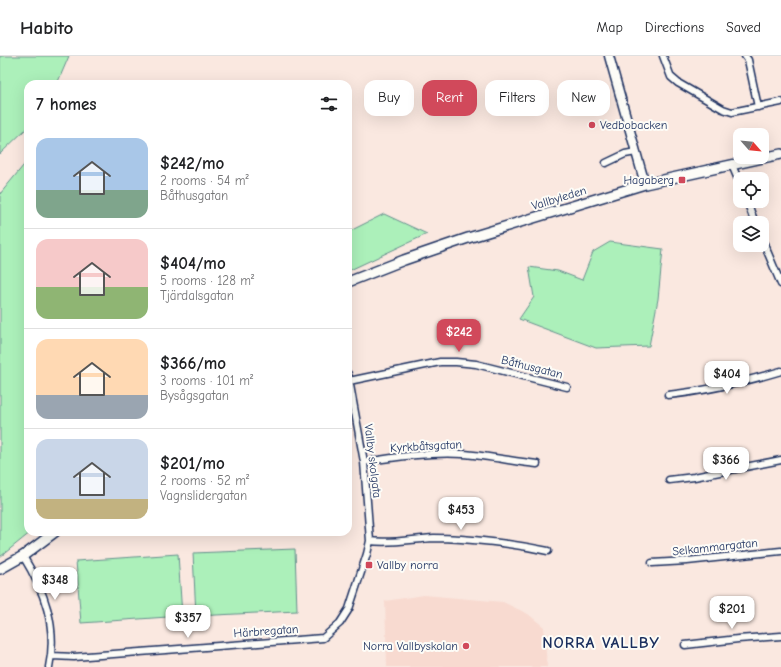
<!DOCTYPE html>
<meta charset="utf-8">
<style>
:root{--surface:#fff;--page:#f6f6f6;--text:#202124;--muted:#757577;--line:#e0e0e0;--accent:#d1495b}
body{margin:0;font-family:"Comic Neue",sans-serif;background:var(--page);color:var(--text);height:100vh;display:flex;flex-direction:column;font-size:15px;white-space:nowrap}
*{box-sizing:border-box;margin:0}
p{font-size:13px;color:var(--muted)}
.icon{flex:none;width:22px;height:22px;fill:none;stroke:currentColor;stroke-width:2;stroke-linecap:round;stroke-linejoin:round}
.map{position:relative;flex:1;overflow:hidden}
.details{position:absolute;left:24px;top:24px;width:328px;height:456px;display:flex;flex-direction:column;background:var(--surface);border-radius:12px;box-shadow:0 4px 16px #0002}
.details>*{flex:none}
.guide{position:absolute;left:364px;top:24px;width:357px;height:36px;display:flex;gap:8px}
.needle{width:26px;rotate:117deg}
.controls{position:absolute;left:733px;top:72px;display:grid;gap:8px}
.controls a{display:grid;place-items:center;width:36px;height:36px;border-radius:8px;background:var(--surface);box-shadow:0 4px 16px #0002;font-size:20px}
.price{position:absolute;translate:-50% -34px;padding:0 9px;border-radius:8px;background:#fff;color:#222;font-size:13px;line-height:26px;filter:drop-shadow(0 1px 2px #0008)}
.price::after{content:'';position:absolute;left:50%;top:24px;width:12px;height:9px;margin-left:-6px;background:inherit;clip-path:polygon(0 0,100% 0,50% 100%)}
.price.on{background:var(--accent);color:#fff}
ul{padding:0;list-style:none}
li{display:flex;align-items:center;gap:12px;height:100px;padding:0 12px}
li+li{border-top:1px solid var(--line)}
li span{display:grid;place-items:center;flex:none;width:112px;height:80px;border-radius:12px;color:#555}
li>.icon{margin-inline-start:auto}
span .icon{width:48px;height:48px;fill:#fffc;stroke-width:1}
li b{font-size:17px}
h2{display:flex;justify-content:space-between;align-items:center;height:48px;padding:0 12px;font-size:17px}
.chip{padding:0 14px;border-radius:12px;background:var(--surface);box-shadow:0 4px 16px #0002;font-size:14px;line-height:36px}
.chip.on{background:var(--accent);color:#fff}
header{display:flex;align-items:center;gap:24px;box-sizing:border-box;height:56px;padding:0 20px;background:var(--surface);border-bottom:1px solid var(--line)}
header strong{font-size:19px}
nav{display:flex;gap:22px;margin-inline-start:auto;font-size:14px}
.map>svg:first-child{display:block}
.built{fill:#f8dad0}
.green{fill:#acf0ba;stroke:#64908c}
.lines{fill:none;stroke-linecap:round;stroke-linejoin:round}
.minor-casing{stroke:#1b2f5e;stroke-width:9}
.tertiary-casing{stroke:#1b2f5e;stroke-width:11}
.secondary-casing{stroke:#1b2f5e;stroke-width:12}
.minor{stroke:#fdfcf7;stroke-width:6}
.tertiary{stroke:#fdfcf7;stroke-width:8}
.secondary{stroke:#fdfcf7;stroke-width:9}
.poi-dot{fill:#d1495b;stroke:#fdfcf7;stroke-width:1.5}
.labels{text-anchor:middle;stroke-width:4;stroke-linejoin:round;paint-order:stroke}
.poi-label{font-size:12px;fill:#1b2f5e;stroke:#fdfcf7;text-anchor:start}
.street-label{font-size:12px;fill:#1b2f5e;stroke:#fdfcf7}
.district-label{font-size:16px;font-weight:bold;letter-spacing:1px;fill:#1b2f5e;stroke:#fdfcf7}
</style>
<header>
<strong>Habito</strong>
<nav><a>Map</a><a>Directions</a><a>Saved</a></nav>
</header>
<div class="map">
<svg width="781" height="611" viewBox="0 0 781 611">
<rect width="100%" height="100%" fill="#fae8e0"/>
<filter id="ink" filterUnits="userSpaceOnUse"><feTurbulence type="fractalNoise" baseFrequency=".025" numOctaves="2"/><feDisplacementMap in="SourceGraphic" scale="8" xChannelSelector="R" yChannelSelector="G"/><feConvolveMatrix kernelMatrix="1 2 1 2 8 2 1 2 1" color-interpolation-filters="sRGB"/></filter>
<g filter="url(#ink)">
<!-- built -->
<path class="built" d="M424 539 503 546 528 558 544 571 547 611H387L385 545Z"/>
<!-- green -->
<path class="green" d="M0 0H69L57 28H28V71L0 98Z
M28 104V476H31L0 501V138Z
M384 158 427 178 348 215V176Z
M610 186 663 193 658 243 649 290 596 292 519 263 534 241 529 211 558 215 582 224 593 196Z
M295 493 297 555 196 560 193 497Z
M178 498 182 560 81 567 76 505Z"/>
<g class="lines">
<!-- minor casing -->
<g class="minor-casing">
<path id="minor" d="M663 0 671 21 678 27 723 53 732 56 781 46
M745 0 748 4 758 51
M606 107 625 98 636 96
M732 109 740 128
M747 145 755 167
M762 183 781 228
M349 325 440 306H456L476 308 567 331
M668 339C706 335 744 326 781 315
M364 406C396 401 430 396 463 398 488 400 512 405 537 408
M669 424 694 421 781 404
M370 485C391 488 413 483 434 482 469 482 515 488 548 495
M23 500C44 534 58 571 49 611
M652 507 687 505 781 495
M685 589 738 583 781 580
M52 600 74 601 323 582 340 567 349 553 367 498 370 485 364 406 348 318"/>
</g>
<!-- tertiary casing -->
<g class="tertiary-casing">
<path id="tertiary" d="M609 0 645 128"/>
</g>
<!-- secondary casing -->
<g class="secondary-casing">
<path id="secondary" d="M348 226 404 204 468 182 645 128 781 98
M0 513 23 500 55 476"/>
</g>
<!-- minor -->
<use href="#minor" class="minor"/>
<!-- tertiary -->
<use href="#tertiary" class="tertiary"/>
<!-- secondary -->
<use href="#secondary" class="secondary"/>
</g>
</g>
<!-- markers -->
<g class="poi-dot">
<circle cx="592" cy="69" r="4"/>
<rect x="678" y="120" width="8" height="8" rx="2"/>
<rect x="365" y="505" width="8" height="8" rx="2"/>
<circle cx="466" cy="590" r="4"/>
</g>
<g class="labels">
<!-- poi labels -->
<g class="poi-label">
<text x="600" y="73">Vedbobacken</text>
<text x="674" y="128" text-anchor="end">Hagaberg</text>
<text x="377" y="513">Vallby norra</text>
<text x="458" y="594" text-anchor="end">Norra Vallbyskolan</text>
</g>
<!-- street labels -->
<g class="street-label">
<text transform="translate(559 142) rotate(-17)" y="4">Vallbyleden</text>
<text transform="translate(532 311) rotate(14)" y="4">Båthusgatan</text>
<text transform="translate(426 390) rotate(-3)" y="4">Kyrkbåtsgatan</text>
<text transform="translate(373 405) rotate(83)" y="4">Vallby skolgata</text>
<text transform="translate(715 491) rotate(-6)" y="4">Selkammargatan</text>
<text transform="translate(266 575) rotate(-4)" y="4">Härbregatan</text>
</g>
<!-- district labels -->
<g class="district-label">
<text x="601" y="592">NORRA VALLBY</text>
</g>
</g>
</svg>
<div class="controls">
<a><svg class="needle" viewBox="-14 -14 28 28"><path d="M0-13l5 13h-10z" fill="#e53935"/><path d="M0 13l5-13h-10z" fill="#757577"/></svg></a>
<a><svg class="icon" aria-label="locate" viewBox="0 0 24 24"><circle cx="12" cy="12" r="6"/><path d="M12 2v4M12 18v4M2 12h4M18 12h4"/></svg></a>
<a><svg class="icon" aria-label="layers" viewBox="0 0 24 24"><path d="M12 4l9 5-9 5-9-5zM3 14l9 5 9-5"/></svg></a>
</div>
<b class="price on" style="left:459px;top:297px">$242</b>
<b class="price" style="left:727px;top:339px">$404</b>
<b class="price" style="left:726px;top:425px">$366</b>
<b class="price" style="left:461px;top:475px">$453</b>
<b class="price" style="left:55px;top:545px">$348</b>
<b class="price" style="left:732px;top:574px">$201</b>
<b class="price" style="left:188px;top:583px">$357</b>
<div class="guide">
<a class="chip">Buy</a>
<a class="chip on">Rent</a>
<a class="chip">Filters</a>
<a class="chip">New</a>
</div>
<section class="details">
<h2>7 homes<svg class="icon" aria-label="filters" viewBox="0 0 24 24"><path d="M4 7h16M4 17h16"/><circle cx="9" cy="7" r="2"/><circle cx="15" cy="17" r="2"/></svg></h2>
<ul>
<li><span style="background:linear-gradient(#a9c7e8 65%,#7fa58c 0)"><svg class="icon" aria-label="home" viewBox="0 0 24 24"><path d="M3 11l9-7 9 7M6 9v11h12V9"/></svg></span><div><b>$242/mo</b><p>2 rooms · 54 m²</p><p>Båthusgatan</p></div></li>
<li><span style="background:linear-gradient(#f6c9c9 60%,#8fb573 0)"><svg class="icon" aria-label="home" viewBox="0 0 24 24"><path d="M3 11l9-7 9 7M6 9v11h12V9"/></svg></span><div><b>$404/mo</b><p>5 rooms · 128 m²</p><p>Tjärdalsgatan</p></div></li>
<li><span style="background:linear-gradient(#ffd9b3 70%,#9aa5b1 0)"><svg class="icon" aria-label="home" viewBox="0 0 24 24"><path d="M3 11l9-7 9 7M6 9v11h12V9"/></svg></span><div><b>$366/mo</b><p>3 rooms · 101 m²</p><p>Bysågsgatan</p></div></li>
<li><span style="background:linear-gradient(#c9d6e8 75%,#c2b280 0)"><svg class="icon" aria-label="home" viewBox="0 0 24 24"><path d="M3 11l9-7 9 7M6 9v11h12V9"/></svg></span><div><b>$201/mo</b><p>2 rooms · 52 m²</p><p>Vagnslidergatan</p></div></li>
</ul>
</section>
</div>
